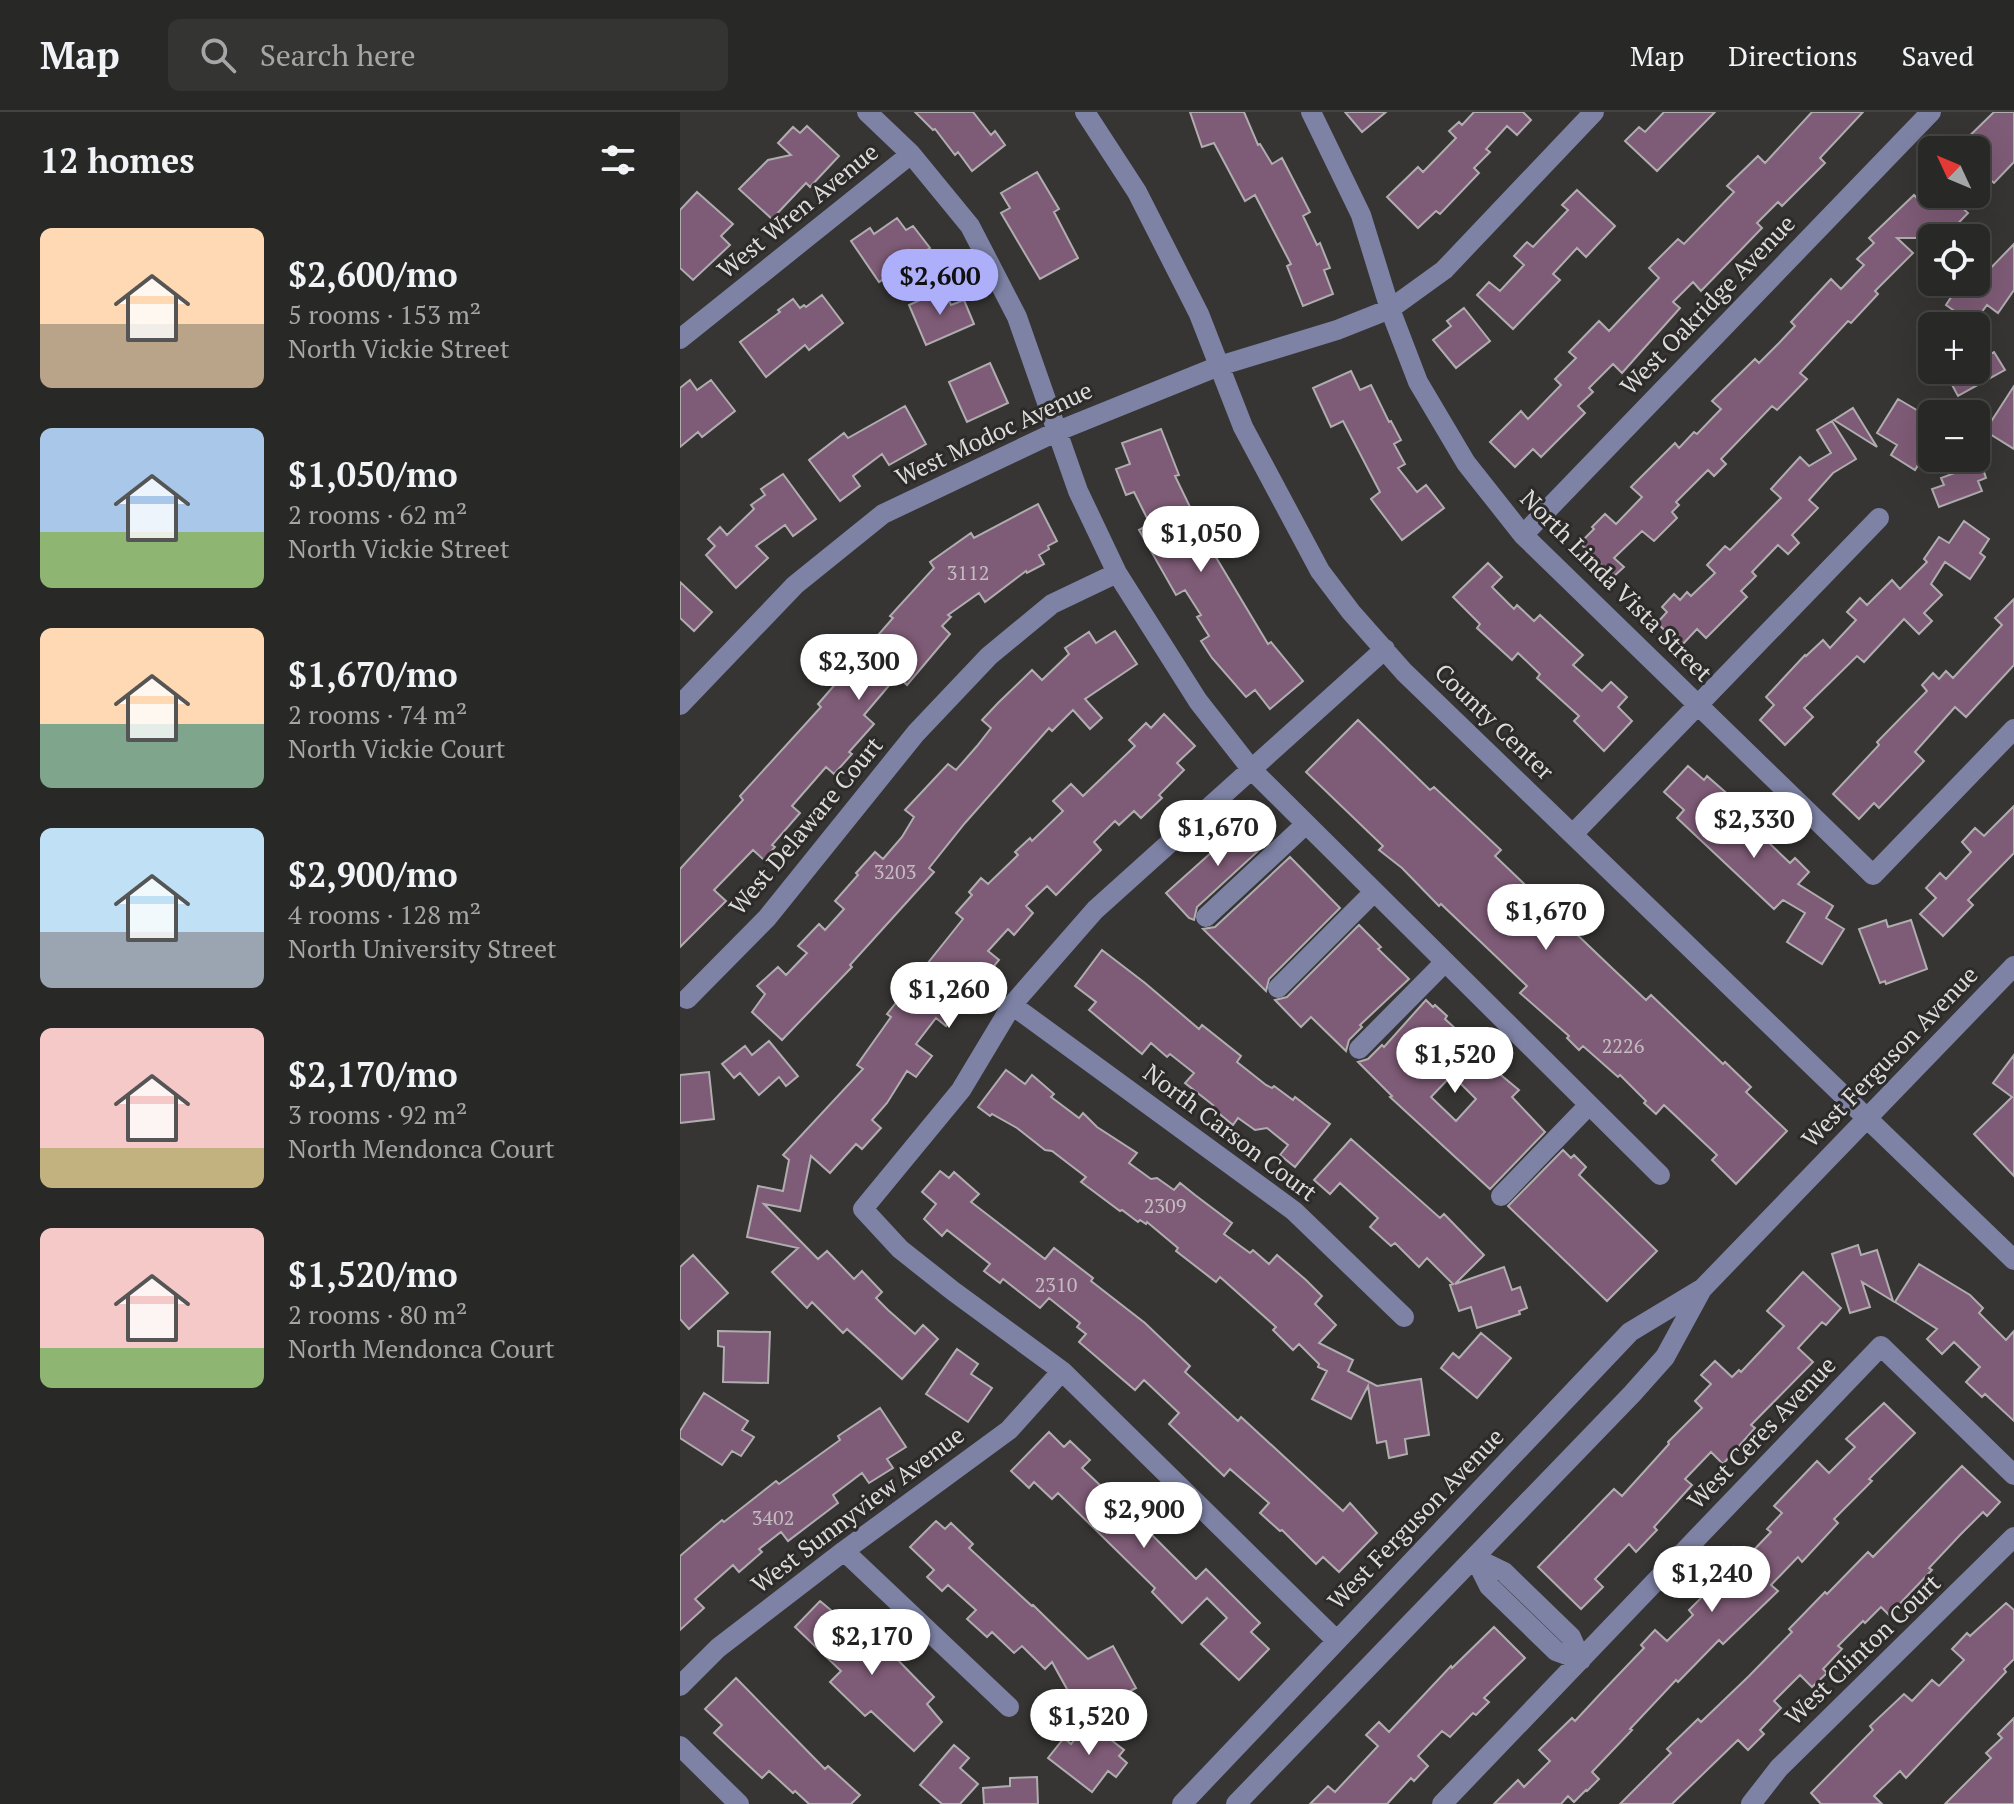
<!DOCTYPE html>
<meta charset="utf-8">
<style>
:root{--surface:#282826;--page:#343432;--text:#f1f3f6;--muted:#a5a6a7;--line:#444443;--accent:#adaffb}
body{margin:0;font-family:"PT Serif",serif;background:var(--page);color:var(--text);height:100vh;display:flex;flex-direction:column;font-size:30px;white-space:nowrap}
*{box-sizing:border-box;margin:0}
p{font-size:26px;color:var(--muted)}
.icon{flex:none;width:44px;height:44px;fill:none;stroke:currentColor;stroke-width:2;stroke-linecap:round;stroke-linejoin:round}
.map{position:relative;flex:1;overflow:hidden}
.panel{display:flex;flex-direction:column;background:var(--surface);width:680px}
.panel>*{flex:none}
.needle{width:52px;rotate:314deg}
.tools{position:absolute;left:1238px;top:24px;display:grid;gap:16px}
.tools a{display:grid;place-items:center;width:72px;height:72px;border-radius:12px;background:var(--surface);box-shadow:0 8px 32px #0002,0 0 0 2px var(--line);font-size:40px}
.price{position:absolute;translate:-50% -68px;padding:0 18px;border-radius:28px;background:#fff;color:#222;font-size:26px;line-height:52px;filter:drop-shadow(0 2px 4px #0008)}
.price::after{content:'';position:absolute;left:50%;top:48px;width:24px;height:18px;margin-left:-12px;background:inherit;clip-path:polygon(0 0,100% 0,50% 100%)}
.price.on{background:var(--accent);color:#111}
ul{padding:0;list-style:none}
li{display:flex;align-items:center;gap:24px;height:200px;padding:0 40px}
li span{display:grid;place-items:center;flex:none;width:224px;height:160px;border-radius:12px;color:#555}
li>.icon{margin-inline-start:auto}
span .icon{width:96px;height:96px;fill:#fffc;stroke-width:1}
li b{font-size:34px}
h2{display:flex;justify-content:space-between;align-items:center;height:96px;padding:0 40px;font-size:34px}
header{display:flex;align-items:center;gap:48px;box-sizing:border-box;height:112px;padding:0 40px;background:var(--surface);border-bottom:2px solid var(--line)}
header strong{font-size:38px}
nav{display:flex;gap:44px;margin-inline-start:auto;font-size:28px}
.search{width:560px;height:72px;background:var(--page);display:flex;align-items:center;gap:20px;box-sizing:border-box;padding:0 28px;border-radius:12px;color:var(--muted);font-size:30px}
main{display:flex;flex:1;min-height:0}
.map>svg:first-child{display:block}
.building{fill:#7e5b76;stroke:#b0adaf;stroke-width:2;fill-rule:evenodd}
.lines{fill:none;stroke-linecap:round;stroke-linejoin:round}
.minor{stroke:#7e83a6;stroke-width:20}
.labels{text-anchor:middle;stroke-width:6;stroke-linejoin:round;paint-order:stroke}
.number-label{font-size:20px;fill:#c5bcc2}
.street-label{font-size:24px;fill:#dddcdb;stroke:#2c2b29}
</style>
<header>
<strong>Map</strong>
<div class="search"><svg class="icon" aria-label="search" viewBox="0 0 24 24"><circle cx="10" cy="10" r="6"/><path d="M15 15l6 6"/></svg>Search here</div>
<nav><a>Map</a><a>Directions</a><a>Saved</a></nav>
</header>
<main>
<section class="panel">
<h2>12 homes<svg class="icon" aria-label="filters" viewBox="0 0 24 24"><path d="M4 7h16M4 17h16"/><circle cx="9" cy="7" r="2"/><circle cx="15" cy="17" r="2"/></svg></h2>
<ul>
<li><span style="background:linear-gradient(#ffd9b3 60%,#b9a48a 0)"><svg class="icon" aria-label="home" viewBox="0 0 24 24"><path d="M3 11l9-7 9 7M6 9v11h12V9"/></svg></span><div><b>$2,600/mo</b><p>5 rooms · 153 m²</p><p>North Vickie Street</p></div></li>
<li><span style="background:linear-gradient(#a9c7e8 65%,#8fb573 0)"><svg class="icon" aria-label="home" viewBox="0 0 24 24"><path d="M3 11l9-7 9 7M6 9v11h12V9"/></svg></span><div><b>$1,050/mo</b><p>2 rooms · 62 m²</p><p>North Vickie Street</p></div></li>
<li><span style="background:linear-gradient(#ffd9b3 60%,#7fa58c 0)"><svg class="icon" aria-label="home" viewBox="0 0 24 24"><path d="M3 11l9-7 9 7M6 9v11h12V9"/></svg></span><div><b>$1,670/mo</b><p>2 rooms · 74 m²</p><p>North Vickie Court</p></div></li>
<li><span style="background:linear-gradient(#bfe0f5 65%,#9aa5b1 0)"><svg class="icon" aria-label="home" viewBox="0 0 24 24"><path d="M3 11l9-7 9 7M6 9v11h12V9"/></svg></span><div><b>$2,900/mo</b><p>4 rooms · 128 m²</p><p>North University Street</p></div></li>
<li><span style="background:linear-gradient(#f6c9c9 75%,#c2b280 0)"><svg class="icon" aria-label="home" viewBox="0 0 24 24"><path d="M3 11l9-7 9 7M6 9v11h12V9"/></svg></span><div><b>$2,170/mo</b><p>3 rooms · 92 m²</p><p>North Mendonca Court</p></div></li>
<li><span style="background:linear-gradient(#f6c9c9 75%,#8fb573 0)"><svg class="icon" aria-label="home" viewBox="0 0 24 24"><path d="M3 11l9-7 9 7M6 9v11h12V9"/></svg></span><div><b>$1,520/mo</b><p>2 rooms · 80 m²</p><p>North Mendonca Court</p></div></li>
</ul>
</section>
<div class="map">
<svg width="1334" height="1692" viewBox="0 0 1334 1692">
<rect width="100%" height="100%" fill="#363533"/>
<!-- building -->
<path class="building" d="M235 0H293L311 23 315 19 325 33 292 59 278 40 275 43 255 17 253 18Z
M510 0H564L578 33 580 32 592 52 602 46 630 100 623 104 637 133 640 131 650 156 644 158 653 182 623 194 607 154 611 152 575 83 565 89 534 31 522 35Z
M665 0H706L682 20Z
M794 0H843L851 8 837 23 827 14 806 37 810 40 794 56 799 61 760 102 756 99 738 116 707 85 738 55 743 60 776 26 769 19 779 10 782 13Z
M984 0H1035L977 59 945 29 959 15 965 20Z
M1132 0H1183L1140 46 1145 51 1102 94 1098 90 1077 111 1082 116 1021 179 1013 170 993 190 1000 196 942 261 933 252 909 276 913 280 898 294 905 301 861 345 853 337 835 355 810 330 841 299 848 307 881 273 875 267 896 246 889 240 919 209 929 219 979 166 969 156 998 127 1004 132 1054 80 1047 74 1078 44 1085 51Z
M1314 0H1334V50L1314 71 1308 66 1296 79V38H1275Z
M127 14 159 44 130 75 126 71 92 107 59 77 88 48 111 43 98 31 113 15 120 21Z
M357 60 379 97 374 100 398 146 360 167 321 101 330 96 321 81Z
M897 78 935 114 906 145 897 136 873 162 880 168 833 217 797 183 809 170 820 179 844 153 834 144 847 130 853 135 888 98 882 93Z
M17 80 53 112 41 124 50 133 13 168 0 156V98Z
M1244 82H1293L1281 95 1288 101 1264 126H1217L1233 141 1195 179 1198 182 1171 211 1168 209 1120 261 1127 267 1097 298 1092 294 1041 347 1046 352 1034 364 1028 358 996 390 999 393 992 400 997 406 974 429 962 419 934 446 944 455 933 465 900 431 914 417 912 415 925 402 936 412 962 385 951 375 995 331 999 336 1014 320 1017 322 1041 297 1032 289 1075 247 1079 251 1099 231 1115 214 1111 210 1151 167 1161 177 1184 153 1177 147 1194 131 1189 126 1234 83 1239 88Z
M217 106 226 118 233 114 250 136 199 170 171 129 190 116 194 122Z
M1334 132V178L1318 201 1307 193 1293 212 1266 193 1281 170H1296V161L1302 165Z
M264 177 271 193 284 188 294 212 246 233 229 193Z
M142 183 163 211 129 238 125 233 86 265 60 230 100 200 98 198 113 187 120 196 124 193 126 195Z
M784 196 810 229 776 256 753 228 771 214 767 209Z
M1314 240 1325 258 1278 284 1264 258H1296V250Z
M310 251 328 291 287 310 269 270Z
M671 259 680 278 691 273 709 310 711 309 721 328 714 332 725 352 718 356 737 380 746 373 764 396 722 428 691 387 700 380 663 309 651 315 633 276Z
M10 268 17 278 31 268 55 299 22 325 18 320 0 335V276Z
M1334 274V337L1305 319Z
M1218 287 1252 307V312L1237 337 1245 342 1235 358 1211 343 1217 333 1197 321Z
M225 294 246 332 209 353 202 342 173 364 180 374 160 389 129 348 164 321 168 326Z
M1173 296 1197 335 1154 308Z
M1152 309 1176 347 1153 361 1129 388 1138 396 1112 423 1119 431 1108 442 1098 433 1072 460 1076 464 1061 479 1067 485 1026 526 1017 517 1001 534 977 511 987 500 982 495 994 482 1000 488 1007 480 1011 484 1035 461 1027 453 1045 434 1050 438 1101 386 1091 377 1120 345 1129 354 1151 341 1137 318Z
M481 317 499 363 495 364 528 432 588 532 591 530 623 569 590 597 575 578 566 585 532 546 521 529 529 524 517 505 521 503 505 478 496 483 459 418 470 412 454 380 446 383 436 357 450 352 442 331Z
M1301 351 1306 366 1298 369 1302 379 1259 395 1252 377 1264 373 1261 366Z
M103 362 136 407 113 424 105 413 76 434 88 446 56 476 26 443 35 434 28 427 40 415 47 423 74 397 71 393 85 383 81 377Z
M358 392 377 429 368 434 369 437 359 443 364 452 347 461 346 459 305 490 299 481 268 503 271 505 262 514 270 522 227 573 217 564 184 603 194 612 169 640 172 642 154 662 146 655 112 694 120 701 92 733 95 735 84 748 73 738 34 778 46 789 0 835V757L63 688 60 684 141 595 138 592 213 506 210 504 254 456 250 450 291 421 294 426Z
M1284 409 1309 427 1300 441 1305 445 1290 467 1265 450 1251 472 1262 483 1244 501 1252 509 1239 522 1224 507 1184 550 1177 544 1124 596 1133 605 1105 633 1080 608 1094 593 1086 585 1125 543 1126 544 1143 528 1150 536 1176 508 1167 500 1180 486 1187 493 1212 468 1220 477 1247 450 1244 447 1259 425 1269 431Z
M808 451 822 465 812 475 834 497 837 493 854 509 860 503 903 543 893 553 922 579 931 570 947 585 938 595 952 609 924 639 894 609 899 604 857 566 860 562 838 541 832 548 797 516 800 512 773 485Z
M0 470 32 500 14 519 0 506Z
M1334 487V553L1286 605 1275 595 1235 640 1244 649 1199 696 1194 691 1179 707 1153 682 1199 633 1197 630 1247 579 1242 573 1253 561 1259 567 1266 559 1273 566 1322 513 1315 506Z
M435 519 457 552 405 587 422 606 410 617 393 598 372 619 369 616 285 711 249 756 254 760 170 853 172 855 102 928 72 900 85 882 77 874 98 855 106 863 127 841 118 834 139 812 145 818 164 797 155 789 178 763 176 761 195 740 203 747 222 725 234 705 225 698 268 652 276 658 297 634 311 616 302 608 318 591 352 558 362 568 389 542 385 536 409 520 416 531Z
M484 602 515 634 497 651 504 658 479 683 482 686 461 706 454 699 439 713 435 709 414 730 421 738 376 783 367 774 346 794 353 801 334 823 328 817 308 839 319 848 301 870 292 862 273 885 282 893 266 914 256 906 236 932 252 944 236 965 227 959 207 991 192 1008 201 1016 182 1037 176 1032 150 1061 131 1044 120 1099 84 1092 138 1147 147 1139 174 1167 182 1159 202 1180 196 1186 208 1198 235 1222 243 1213 258 1227 222 1267 167 1217 163 1221 132 1190 127 1196 92 1160 118 1136 67 1125 78 1074 103 1079 109 1048 103 1043 183 957 177 953 211 905 207 902 283 807 276 801 292 783 289 780 301 766 308 772 338 743 335 740 350 726 352 729 383 699 373 689 391 672 403 684 455 634 449 628 466 611 471 616Z
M678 608 750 678 754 675 821 738 815 744 933 857 966 888 971 883 1043 952 1045 950 1071 975 1066 980 1107 1019 1056 1072 1032 1048 1037 1043 984 993 976 1002 964 991 966 989 940 963 938 965 929 957 903 934 899 938 887 926 889 924 840 881 847 874 761 792 759 794 722 756 699 738 703 734 626 660Z
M1008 654 1024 668 1027 664 1051 685 1042 695 1062 713 1071 704 1092 724 1087 729 1110 751 1115 746 1129 760 1118 772 1153 794 1146 806 1164 817 1142 852 1107 830 1125 801 1103 788 1094 797 997 706 1004 698 984 680Z
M1334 694V741L1288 788 1293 793 1263 824 1240 802 1256 786 1246 776 1260 761 1266 767 1291 740 1282 730 1295 716 1304 724Z
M570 706 590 728 517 795 514 808 509 806 486 781Z
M610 745 660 796 589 867 586 879 523 817 535 815Z
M1206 808 1208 815 1231 808 1247 857 1206 872 1205 869 1200 871 1179 817Z
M679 813 701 835 698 837 729 867 680 913 682 915 669 928 666 939 631 905 621 915 595 888 607 885Z
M422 838 465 871 519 917 522 913 561 944 557 950 586 973 592 976 594 974 613 988 615 985 650 1012 615 1055 600 1043 608 1033 587 1016 575 1018 558 1006 553 1013 542 1004 531 994 533 993 505 971 514 961 490 942 487 945 471 931 462 942 409 898 416 890 395 874Z
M746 888 753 895 755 893 767 904 765 907 791 931 789 934 798 944 839 978 832 985 865 1020 810 1077 710 985 712 984 678 950 688 947 702 933 704 935ZM772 963 796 987 776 1009 751 985Z
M89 929 118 964 106 974 99 965 79 983 60 961 54 966 42 952 65 934 72 943Z
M1334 943V1064L1294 1022 1332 985 1313 971Z
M326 958 345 972 352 963 374 982 371 985 399 1006 403 1001 417 1015 457 1041 449 1051 471 1067 477 1066 494 1078 500 1071 515 1083 552 1111 544 1122 570 1141 573 1138 589 1152 597 1143 626 1168 642 1184 635 1192 656 1213 639 1231 673 1248 668 1259 697 1274 741 1267 749 1323 725 1327 727 1342 709 1346 706 1329 697 1331 688 1274 671 1307 632 1287 647 1259 638 1255 639 1252 619 1232 613 1238 593 1218 596 1215 540 1165 536 1170 496 1139 498 1136 467 1110 466 1112 460 1108 458 1110 442 1098 440 1099 401 1070 406 1065 372 1039 365 1038 337 1016 312 1002 310 1004 298 995Z
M29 960 34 1007 0 1011V963Z
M671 1027 760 1106 764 1102 804 1143 775 1172 824 1155 832 1178 840 1175 847 1196 839 1199 840 1202 797 1216 791 1195 779 1199 770 1173 773 1172 747 1146 739 1155 715 1131 711 1134 690 1115 698 1106 660 1071 650 1082 634 1068Z
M883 1038 891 1046 894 1043 906 1055 899 1063 977 1139 927 1189 828 1094Z
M260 1059 269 1066 274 1060 299 1082 291 1090 365 1147 374 1136 413 1166 411 1169 465 1211 510 1254 505 1260 558 1309 561 1305 663 1399 670 1391 697 1421 659 1460 643 1445 636 1452 602 1418 600 1419 580 1401 589 1391 550 1357 544 1364 489 1312 499 1301 464 1268 455 1278 399 1230 406 1222 397 1215 400 1211 369 1186 360 1196 323 1167 320 1171 304 1159 310 1152 267 1118 262 1124 244 1107 256 1092 242 1080Z
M1178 1133 1181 1143 1197 1138 1213 1189 1182 1170 1190 1195 1170 1201 1152 1142Z
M13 1143 48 1181 9 1217 0 1207V1155Z
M1239 1152 1290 1183 1303 1196 1299 1201 1326 1228 1334 1219V1309L1305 1282 1302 1285 1286 1270 1300 1255 1274 1230 1262 1242 1247 1227 1257 1217 1215 1190Z
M1123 1160 1161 1196 1146 1213 1142 1210 1118 1236 1133 1250 1071 1313 1075 1316 1043 1352 1031 1340 1005 1367 1012 1373 974 1415 977 1418 956 1440 949 1432 915 1467 923 1475 901 1497 858 1455 934 1377 942 1384 989 1332 988 1330 1022 1296 1015 1289 1031 1272 1021 1263 1035 1249 1052 1265 1059 1258 1061 1260 1104 1214 1087 1199Z
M38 1219 90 1220 88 1271 43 1270 44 1235 38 1234Z
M801 1221 831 1246 797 1286 761 1256 773 1241 779 1246Z
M277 1237 298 1252 291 1262 312 1276 288 1310 246 1282Z
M24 1281 68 1309 62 1318 74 1325 61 1344 52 1339 42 1353 0 1326V1319Z
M1204 1291 1235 1321 1189 1367 1192 1369 1154 1407 1158 1411 1122 1450 1118 1445 1091 1473 1098 1479 1043 1532 1039 1528 998 1570 996 1568 950 1617 952 1618 912 1660 919 1667 907 1679 906 1678 894 1690 888 1684 881 1692H814L838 1668 844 1675 870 1649 859 1638 892 1606 895 1609 921 1581 964 1536 961 1533 975 1518 987 1529 1013 1503 1009 1498 1023 1484 1015 1476 1054 1435 1066 1446 1091 1420 1087 1417 1102 1401 1094 1394 1137 1349 1149 1361 1175 1335 1166 1327Z
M200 1296 226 1335 207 1347 213 1356 189 1371 182 1361 153 1383 158 1391 108 1429 101 1420 79 1437 82 1440 59 1460 53 1453 15 1487 24 1496 0 1518V1444L42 1408 44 1410 96 1369 99 1372 160 1328 158 1324Z
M369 1320 384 1335 390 1329 410 1348 402 1356 423 1376 425 1375 437 1386 445 1377 461 1393 459 1395 480 1415 472 1423 516 1467 526 1457 580 1511 571 1520 589 1537 559 1568 521 1532 547 1506 527 1486 502 1511 472 1480 475 1476 378 1381 372 1387 354 1370 349 1376 331 1359Z
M1282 1354 1320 1390 1307 1404 1303 1400 1280 1423 1249 1456 1252 1458 1209 1503 1201 1495 1185 1511 1183 1509 1158 1534 1162 1537 1143 1557 1147 1561 1132 1575 1120 1563 1094 1589 1101 1596 1080 1618 1084 1622 1068 1638 1058 1628 992 1692H940L991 1641 987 1637 1018 1607 1021 1610 1069 1564 1112 1520 1109 1517 1145 1480 1147 1482 1188 1440 1193 1445Z
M256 1409 265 1417 271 1411 293 1432 289 1436 352 1494 353 1493 408 1547 433 1534 456 1576 412 1600 402 1580 392 1586 372 1550 365 1557 342 1534 334 1541 312 1520 307 1525 287 1507 296 1498 268 1473 262 1479 247 1465 254 1458 230 1435Z
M140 1489 165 1510 171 1504 185 1518 178 1526 202 1548 210 1540 254 1585 247 1592 262 1610 234 1639 191 1599 185 1604 150 1570 161 1559 115 1515Z
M1326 1491 1334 1498V1547L1324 1557 1326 1560 1226 1666 1220 1659 1194 1684 1202 1692H1141L1131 1681 1193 1618 1190 1614 1224 1582 1232 1589 1252 1568 1259 1574 1284 1548 1272 1537 1287 1521 1290 1524Z
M814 1515 845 1546 804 1586 809 1590 796 1603 793 1601 770 1625 762 1619 738 1644 748 1654 734 1669 731 1666 707 1692H630L648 1674 655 1680 698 1634 686 1623 699 1610 709 1620 771 1554 772 1556Z
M56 1566 145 1657 148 1654 180 1683 171 1692H129L115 1679 113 1681 89 1659 82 1666 34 1621 42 1613 25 1597Z
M1334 1606V1692H1265L1311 1646 1306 1641 1322 1626 1318 1622Z
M408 1610 444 1638 439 1644 447 1651 436 1665 428 1659 412 1680 368 1646 384 1626 391 1632Z
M274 1633 289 1646 280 1656 298 1672 280 1692H262L240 1673Z
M357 1665 358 1692H304L303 1676 330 1674V1666Z"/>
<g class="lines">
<!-- minor -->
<path class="minor" d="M187 0 231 42 290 114 337 205 398 379 437 461 518 589 572 658 980 1063
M405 0 457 80 519 202 563 315 640 459 671 500 724 560 1334 1148
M631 0 681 103 710 197 738 270 786 351 843 423 1193 763 1334 617
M0 227 231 42
M843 423 1251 0
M0 593 115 473 203 402 378 319 539 254 657 218 710 197 764 158 914 0
M893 722 1199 406
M526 805 626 712
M598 876 694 780
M7 887 87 806 236 621 309 544 372 492 437 461
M332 893 614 1099 724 1205
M679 937 765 850
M821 1084 909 993
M164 1439 329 1595
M795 1446 809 1474 876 1539 901 1548
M795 1446 824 1460 891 1525 901 1548
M656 1528 382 1259 273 1179 220 1137 183 1097 281 978 332 893 415 798 705 537
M0 1574 38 1536 164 1439 329 1318 382 1259
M0 1634 59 1692
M502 1692 950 1220 1023 1176 1334 854
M556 1692 952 1282 985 1245 1021 1179
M762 1692 1201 1234 1334 1363
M1071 1692 1099 1656 1334 1425"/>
</g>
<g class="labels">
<!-- number labels -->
<g class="number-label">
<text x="288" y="468">3112</text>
<text x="215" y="767">3203</text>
<text x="943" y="941">2226</text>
<text x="485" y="1101">2309</text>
<text x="376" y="1180">2310</text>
<text x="93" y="1413">3402</text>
</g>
<!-- street labels -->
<g class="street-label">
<text transform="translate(118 99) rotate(-39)" y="8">West Wren Avenue</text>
<text transform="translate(1028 193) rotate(-46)" y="8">West Oakridge Avenue</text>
<text transform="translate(314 322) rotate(-25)" y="8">West Modoc Avenue</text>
<text transform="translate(936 474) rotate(45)" y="8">North Linda Vista Street</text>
<text transform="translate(814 610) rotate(44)" y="8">County Center</text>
<text transform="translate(126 714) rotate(-50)" y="8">West Delaware Court</text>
<text transform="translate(1210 945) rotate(-46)" y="8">West Ferguson Avenue</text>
<text transform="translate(550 1021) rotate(37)" y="8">North Carson Court</text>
<text transform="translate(1082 1321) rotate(-46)" y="8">West Ceres Avenue</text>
<text transform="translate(178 1398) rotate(-37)" y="8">West Sunnyview Avenue</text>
<text transform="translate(736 1407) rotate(-46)" y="8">West Ferguson Avenue</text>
<text transform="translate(1183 1538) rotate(-44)" y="8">West Clinton Court</text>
</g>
</g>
</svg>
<div class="tools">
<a><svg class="needle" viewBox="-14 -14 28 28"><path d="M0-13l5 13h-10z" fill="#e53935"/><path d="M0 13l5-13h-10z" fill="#a5a6a7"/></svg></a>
<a><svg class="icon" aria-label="locate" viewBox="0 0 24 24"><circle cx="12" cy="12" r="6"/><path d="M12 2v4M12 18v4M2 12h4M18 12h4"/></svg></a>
<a>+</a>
<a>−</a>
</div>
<b class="price on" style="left:260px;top:205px">$2,600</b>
<b class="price" style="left:521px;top:462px">$1,050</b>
<b class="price" style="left:179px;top:590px">$2,300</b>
<b class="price" style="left:1074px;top:748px">$2,330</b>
<b class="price" style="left:538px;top:756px">$1,670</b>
<b class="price" style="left:866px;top:840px">$1,670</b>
<b class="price" style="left:269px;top:918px">$1,260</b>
<b class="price" style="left:775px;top:983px">$1,520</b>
<b class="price" style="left:464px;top:1438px">$2,900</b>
<b class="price" style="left:1032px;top:1502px">$1,240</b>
<b class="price" style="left:192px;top:1565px">$2,170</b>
<b class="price" style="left:409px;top:1645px">$1,520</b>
</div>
</main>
